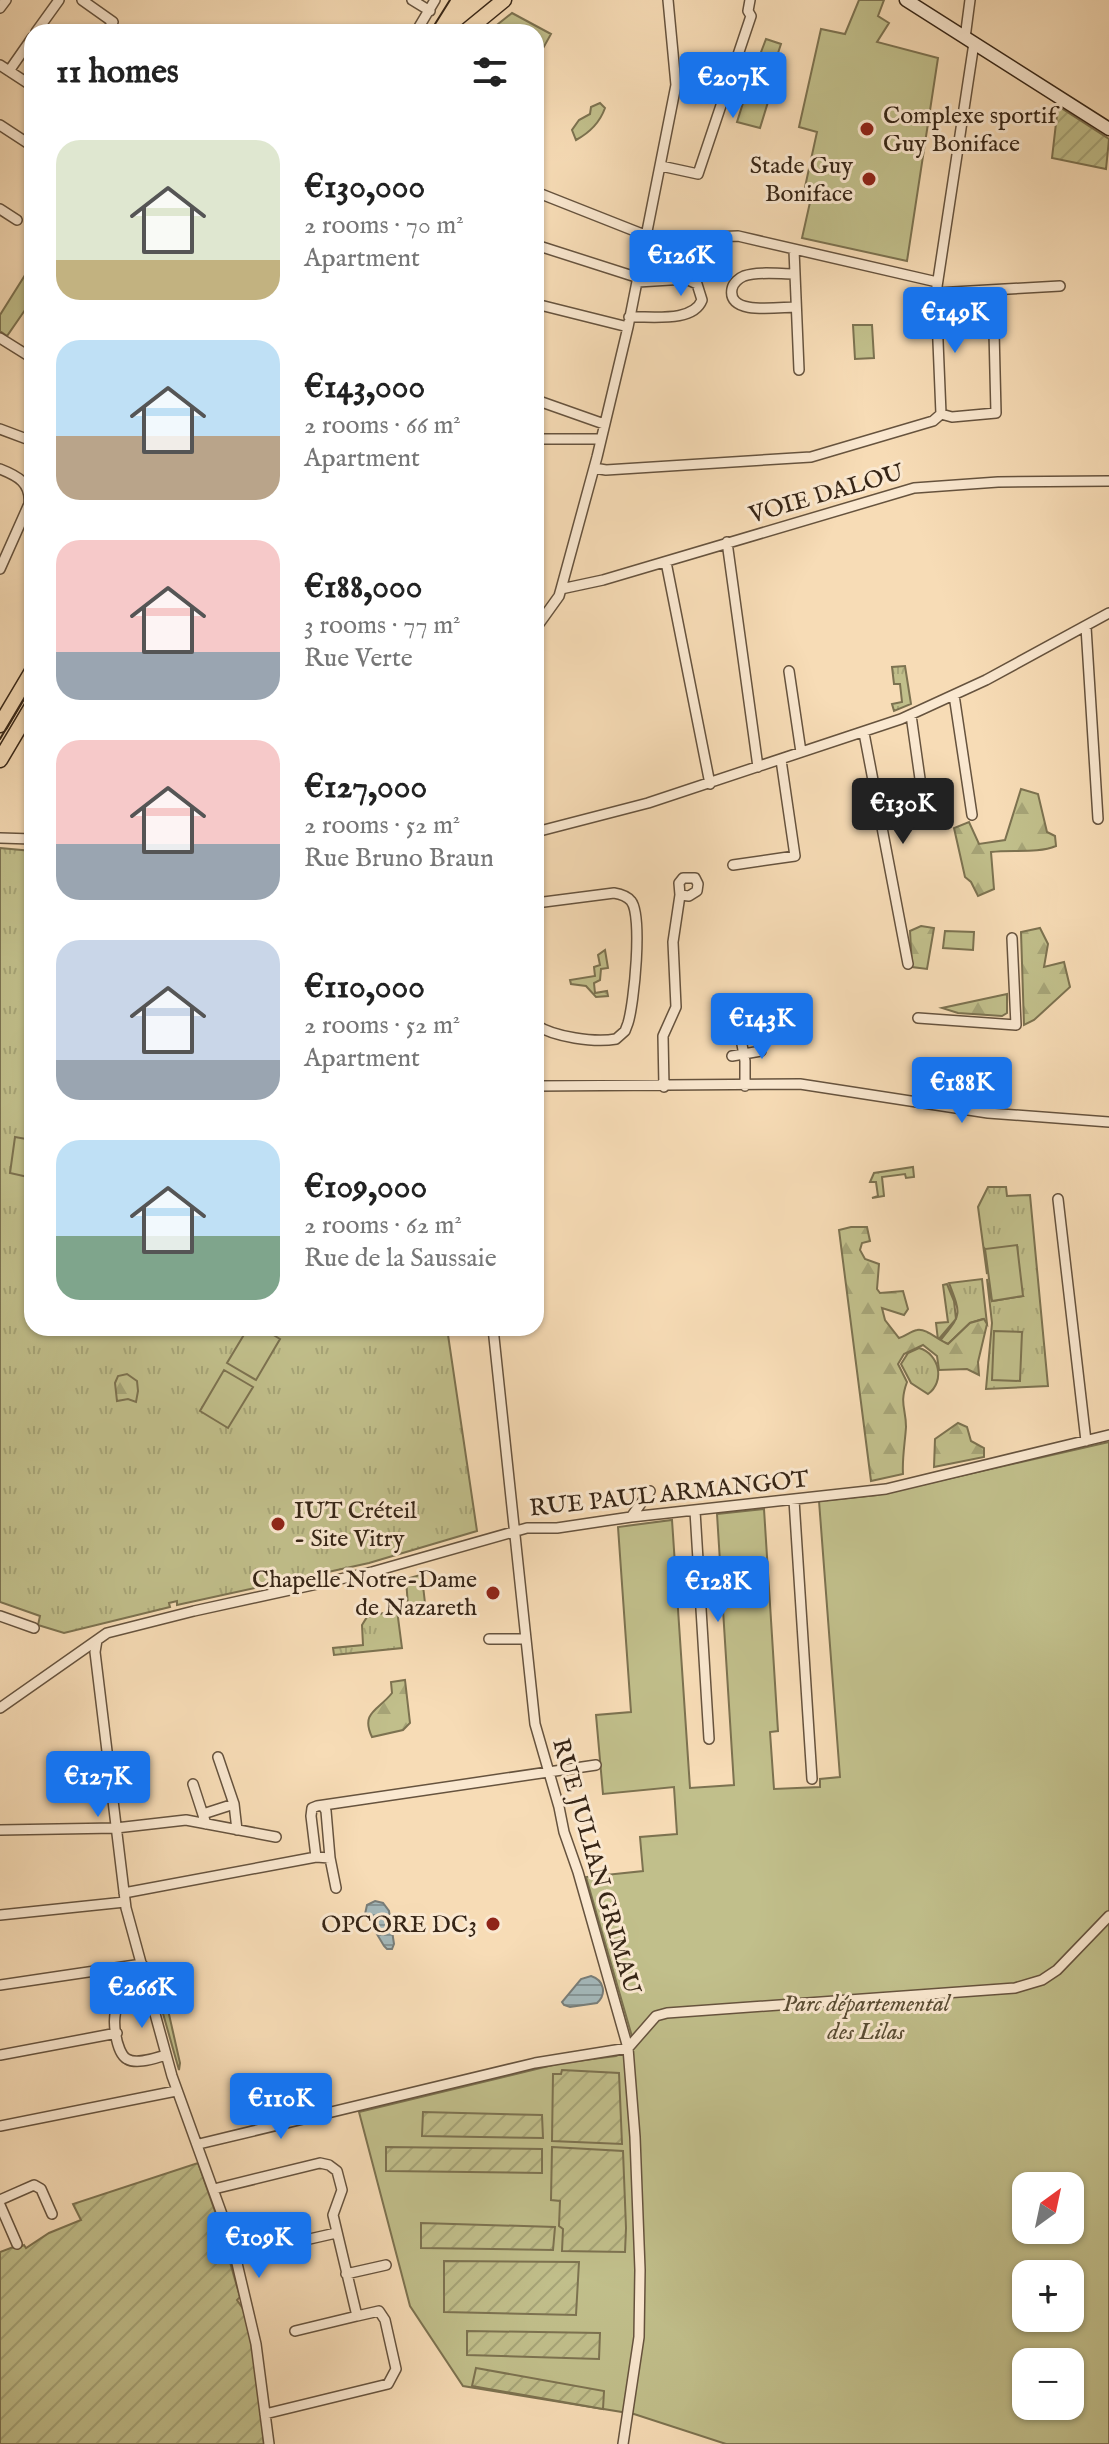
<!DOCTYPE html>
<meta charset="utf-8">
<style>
:root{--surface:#fff;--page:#f6f6f6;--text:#222;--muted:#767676;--accent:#1a73e8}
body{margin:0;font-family:"IM FELL English",serif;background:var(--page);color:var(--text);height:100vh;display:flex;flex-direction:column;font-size:30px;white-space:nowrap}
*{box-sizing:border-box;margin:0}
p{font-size:26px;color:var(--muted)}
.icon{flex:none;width:44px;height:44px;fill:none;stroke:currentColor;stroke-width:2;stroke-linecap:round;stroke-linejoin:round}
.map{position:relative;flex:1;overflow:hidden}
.panel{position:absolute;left:24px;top:24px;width:520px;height:1312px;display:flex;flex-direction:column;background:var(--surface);border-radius:24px;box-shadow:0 2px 6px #0004}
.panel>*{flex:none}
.needle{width:52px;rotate:33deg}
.tools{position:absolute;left:1012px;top:2172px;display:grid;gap:16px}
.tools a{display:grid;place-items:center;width:72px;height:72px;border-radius:16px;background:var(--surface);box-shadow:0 2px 6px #0004;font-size:40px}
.price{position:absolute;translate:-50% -68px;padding:0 18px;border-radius:8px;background:var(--accent);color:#fff;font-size:26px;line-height:52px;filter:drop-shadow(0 2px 4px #0008)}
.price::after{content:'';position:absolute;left:50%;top:48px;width:24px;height:18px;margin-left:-12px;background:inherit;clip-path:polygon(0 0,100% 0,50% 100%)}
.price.current{background:#222;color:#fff}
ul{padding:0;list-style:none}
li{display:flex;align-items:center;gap:24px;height:200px;padding:0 32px}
li span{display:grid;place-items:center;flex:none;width:224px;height:160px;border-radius:24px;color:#555}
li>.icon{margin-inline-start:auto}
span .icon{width:96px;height:96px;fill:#fffc;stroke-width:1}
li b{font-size:34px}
h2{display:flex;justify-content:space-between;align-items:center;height:96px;padding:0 32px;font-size:34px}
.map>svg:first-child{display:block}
.grass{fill:url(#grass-tufts);stroke:#7c7250;stroke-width:2}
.forest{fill:url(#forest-firs);stroke:#7c7250;stroke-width:2}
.park{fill:#c1bf8b;stroke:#7c7250;stroke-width:2;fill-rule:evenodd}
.garden{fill:url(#garden-furrows);stroke:#7c7250;stroke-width:2}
.water{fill:url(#water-rules);stroke:#787d78;stroke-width:2}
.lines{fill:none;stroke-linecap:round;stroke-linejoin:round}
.street-casing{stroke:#66533e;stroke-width:12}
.secondary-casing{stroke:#362516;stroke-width:15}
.primary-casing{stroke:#362516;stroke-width:17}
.street{stroke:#fae8d0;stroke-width:9}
.secondary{stroke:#fae8d0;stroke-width:12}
.primary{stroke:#f7dcb6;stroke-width:14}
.tram{stroke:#362516;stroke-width:2}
.poi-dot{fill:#8f2418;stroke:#fae8d0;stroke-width:3}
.labels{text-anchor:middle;stroke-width:6;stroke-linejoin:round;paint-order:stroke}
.poi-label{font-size:24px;fill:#362516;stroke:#fae8d0;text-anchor:end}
.street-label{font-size:24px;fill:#362516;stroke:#fae8d0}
.park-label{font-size:24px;font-style:italic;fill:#594c33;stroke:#fae8d0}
</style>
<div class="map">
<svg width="1109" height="2444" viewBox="0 0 1109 2444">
<defs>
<pattern id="grass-tufts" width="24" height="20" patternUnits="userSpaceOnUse" patternTransform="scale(2)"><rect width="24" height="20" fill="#c1bf8b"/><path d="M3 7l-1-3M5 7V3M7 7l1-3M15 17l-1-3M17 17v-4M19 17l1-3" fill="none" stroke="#a6a477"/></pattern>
<pattern id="forest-firs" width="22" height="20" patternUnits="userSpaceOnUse" patternTransform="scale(2)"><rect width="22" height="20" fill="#c1bf8b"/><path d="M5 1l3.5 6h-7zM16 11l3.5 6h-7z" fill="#a6a477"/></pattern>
<pattern id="garden-furrows" width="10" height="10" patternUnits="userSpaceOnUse" patternTransform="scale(2)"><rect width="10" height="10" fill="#c1bf8b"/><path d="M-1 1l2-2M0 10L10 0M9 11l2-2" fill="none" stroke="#a6a477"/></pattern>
<pattern id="water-rules" width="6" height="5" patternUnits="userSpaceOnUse" patternTransform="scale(2)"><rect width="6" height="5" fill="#a4b8ba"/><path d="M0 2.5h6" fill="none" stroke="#869596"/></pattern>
</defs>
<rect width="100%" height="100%" fill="#f7dcb6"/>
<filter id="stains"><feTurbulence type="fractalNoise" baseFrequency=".0025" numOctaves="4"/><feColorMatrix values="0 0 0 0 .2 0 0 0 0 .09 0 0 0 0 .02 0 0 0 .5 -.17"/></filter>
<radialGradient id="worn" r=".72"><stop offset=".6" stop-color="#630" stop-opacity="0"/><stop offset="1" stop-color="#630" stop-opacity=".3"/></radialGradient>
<!-- grass -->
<path class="grass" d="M905 666 911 704 894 711 892 704 902 702 900 684H894L892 667Z
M0 848 32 851V1328H447L477 1531 369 1563 177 1605V1601L169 1603 170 1607 64 1633 38 1625 40 1616 0 1602Z
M605 950 608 968 601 969 600 980 594 983 595 993 607 991 608 996 596 997 586 986 571 984 570 980 595 976 594 967 600 965 598 955Z
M913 1167 914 1177 906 1178 905 1174 882 1177 884 1196 872 1198 878 1196 876 1182H870L874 1173Z
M988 1187H1006L1007 1196 1030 1195 1048 1386 986 1389 992 1323 987 1279 992 1301 1023 1296 985 1249 987 1274 978 1207Z
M982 1279 987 1324 983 1319 970 1323 948 1344 940 1341C961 1314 962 1317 949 1283Z
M947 1284 954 1301 956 1319 938 1340 936 1323 948 1322 943 1285Z
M919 1348C940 1354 945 1382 928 1394L911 1383 901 1364 908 1353Z
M397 1610 402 1648 334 1655 333 1648 363 1645 362 1625 367 1617Z
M149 1964 158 1965 159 1970 180 2063 179 2070Z"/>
<!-- forest -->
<path class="forest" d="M1021 789 1038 794 1047 832 1055 836 1056 846C1037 854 1012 849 991 852L994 889 978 896 971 882 965 877 954 828 969 822 979 844 1005 840Z
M921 926 934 928 927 969 912 967 910 931Z
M1040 928 1048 944 1044 967 1064 962 1070 987 1034 1020 1024 1025 1021 932Z
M1007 994V1013L1002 1016 958 1013 942 1008Z
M851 1227H867L870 1241 862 1243 860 1250 865 1259 879 1264 877 1289 880 1293 903 1291 908 1309 904 1315 882 1308 885 1320 899 1338C906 1336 911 1331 917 1330 926 1328 938 1340 948 1344L970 1323 984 1319 987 1324 978 1362 979 1375 967 1369 939 1370 937 1356 923 1345 904 1354 898 1364 907 1382C899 1404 906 1408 906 1427 905 1443 902 1458 903 1474L871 1481 839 1230Z
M127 1374 137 1381 138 1391 136 1402 128 1399 117 1401 115 1383 118 1376Z
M958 1423 967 1427 971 1441 984 1448V1457L934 1467 935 1439Z
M405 1680 410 1723 403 1730 372 1737C360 1712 379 1710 392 1693L391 1682Z"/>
<!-- park -->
<path class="park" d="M859 0H884L878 16 889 23 877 42 938 58 907 261 802 238 813 189 805 187 817 132 799 127 821 29 845 34Z
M512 13 551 34 536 61V32H488Z
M766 39 781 44 771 74 755 68Z
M749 84 772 89 760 128 737 122Z
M600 103 605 108C600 122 589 133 576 140L572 130 579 120 590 114 591 107Z
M32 264V314L25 310 7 336 0 331V315Z
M853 325H872L874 358 855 359Z
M945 931 974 932 973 950 943 948Z
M15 1137 32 1140 28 1177 10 1173Z
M1017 1245 1023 1296 992 1301 985 1249Z
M248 1328H262L280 1339 256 1380 227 1363Z
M994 1331 1022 1332 1020 1381 992 1380Z
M224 1370 253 1387 228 1428 200 1411Z
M1109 1442V2444H726L634 2414 463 2386 410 2306 359 2112 561 2063 616 2056 635 2047 586 1877 643 1871 640 1837 677 1834 674 1787 603 1794 596 1715 631 1712 618 1527 672 1520 690 1788 734 1785 717 1514 764 1509 778 1731 770 1732 774 1789 820 1787V1779L840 1777 819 1501 877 1495ZM1026 2186H1070V2230H1026ZM1026 2274H1070V2318H1026ZM1026 2362H1070V2406H1026Z
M420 1575 422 1577 425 1603 423 1607 411 1608 408 1606 406 1579Z"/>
<!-- garden -->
<path class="garden" d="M1058 106 1109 139 1106 169 1052 158Z
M562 2070 619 2073 622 2144 552 2141 553 2074H561Z
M423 2112 542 2115 543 2138 422 2136Z
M386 2147 542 2149V2173L386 2171Z
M552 2147 623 2151 626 2228 625 2252 562 2251 563 2229 559 2226 560 2201 551 2200Z
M198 2163 217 2217 240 2297 237 2300 246 2313 258 2384 264 2444H0V2252L16 2246 17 2248 24 2245 26 2248 49 2233 81 2220 73 2204Z
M421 2223 555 2227 553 2250 421 2248Z
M444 2261 579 2262 576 2315 444 2312Z
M467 2331 600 2333 599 2359 467 2355Z
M476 2368 604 2391 603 2409 472 2386Z"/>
<!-- water -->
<path class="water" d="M375 1901 383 1903 389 1911 394 1944 392 1949H387L384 1946 365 1914 367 1905Z
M591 1976C604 1980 607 1994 597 2003L570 2007 564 2005 562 2002 581 1979Z"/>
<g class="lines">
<!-- street casing -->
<g class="street-casing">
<path id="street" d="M82 0 113 22 106 32
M412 0 430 11
M0 8 6 0
M36 32 59 0
M136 32V31
M416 32 435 0
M965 38 970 0
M0 65 32 86
M9 71 32 38
M0 125 32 146
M661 166 698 174 751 16 748 11 750 0
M536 192 655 239 738 236 937 282
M0 209 17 220
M536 245 639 278
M794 250 799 370
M795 274C779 274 759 271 744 276 739 278 733 283 732 289 727 316 779 307 795 307
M936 293 1060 286
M536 304 628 327
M629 317C651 316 693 323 702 300L697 284 686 279 638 282
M0 338 32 358
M536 400 604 424
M941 414 936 293 974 43
M941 414 952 417 996 413 993 290
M0 429 32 441
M536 439H601
M594 468 606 470 811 457 933 421 941 414
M0 469C18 476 31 483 29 504L0 569
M727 542 758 767
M666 562 710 784
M561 589 603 580 914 488 998 482 1109 481
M1086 627 1098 819
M536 628 559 596 561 589 597 457 628 327 676 85 668 0
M789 671 801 752
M954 695 972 815
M911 715 924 807
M864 733 908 964
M536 832 648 803 901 719 986 680 1109 613
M0 838 32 839
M733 865 795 856 781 760
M536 903 614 893C620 894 627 896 631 901 643 915 634 1004 628 1023L625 1031 616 1039C595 1043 554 1037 536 1025
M536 955V965
M918 1018 1016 1025 1012 938
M741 1039 745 1061V1086
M732 1056 761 1051
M536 1086 800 1084 988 1113 1109 1122
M664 1087 663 1036 676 1007 673 942 680 895 679 883 683 878H695L698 884 697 891 689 896 680 895
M1058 1199 1086 1441
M493 1328 535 1724 559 1807 564 1832 578 1872 628 2048 635 2137 640 2270 639 2337 623 2444
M794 1500 812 1779
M695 1511 709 1739
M631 1517 650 1491
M0 1616 34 1628
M489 1639H526
M97 1640 95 1652 126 1908 172 2076 232 2242 256 2344 269 2444
M0 1708 107 1633 194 1611 372 1572 527 1528H557L631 1517 886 1489 1109 1435
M218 1757 234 1804 237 1830
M193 1784 206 1824
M203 1814 234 1804
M0 1830 116 1828 186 1820 276 1837
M316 1857 311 1816 312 1808 317 1806 596 1765
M330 1858 336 1888
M124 1893 316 1857 330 1858 326 1811 323 1806
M0 1915 125 1902
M0 1985 142 1964
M151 1998C142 1999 126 1998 119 2005 110 2015 116 2053 127 2059 137 2065 155 2058 166 2055
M0 2055 117 2033
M0 2126 176 2091
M199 2144 535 2063 628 2048 656 2016 667 2013 1015 1988 1042 1980 1057 1970 1109 1916
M214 2189 320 2163 329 2165 337 2171 342 2190 333 2215 357 2316 379 2311 385 2320 396 2369 388 2384 265 2414
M0 2200 34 2185 41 2189 52 2214
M0 2205 17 2244
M292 2243 336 2233
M346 2274 386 2265
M295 2331 357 2316"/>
</g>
<!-- secondary casing -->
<g class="secondary-casing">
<path id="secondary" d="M906 0 1109 129"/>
</g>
<!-- primary casing -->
<g class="primary-casing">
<path id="primary" d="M465 32 504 0
M0 725 32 671
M0 760 32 706"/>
</g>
<!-- street -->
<use href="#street" class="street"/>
<!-- secondary -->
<use href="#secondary" class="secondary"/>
<!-- primary -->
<use href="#primary" class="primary"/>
<!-- tram -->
<path class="tram" d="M430 32 450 0
M0 739 32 685"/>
</g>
<!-- markers -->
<g class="poi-dot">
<circle cx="867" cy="129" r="8"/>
<circle cx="869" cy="179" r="8"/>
<circle cx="278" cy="1524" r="8"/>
<circle cx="493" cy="1593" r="8"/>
<circle cx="493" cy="1924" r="8"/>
</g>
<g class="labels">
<!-- poi labels -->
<g class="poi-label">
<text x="883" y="123" text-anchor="start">Complexe sportif<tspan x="883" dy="28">Guy Boniface</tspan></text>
<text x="853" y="173">Stade Guy<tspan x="853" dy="28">Boniface</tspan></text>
<text x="294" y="1518" text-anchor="start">IUT Créteil<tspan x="294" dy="28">- Site Vitry</tspan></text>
<text x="477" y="1587">Chapelle Notre-Dame<tspan x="477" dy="28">de Nazareth</tspan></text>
<text x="477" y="1932">OPCORE DC3</text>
</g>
<!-- street labels -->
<g class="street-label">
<text transform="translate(826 493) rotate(-16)" y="8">VOIE DALOU</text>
<text transform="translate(669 1493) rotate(-6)" y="8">RUE PAUL ARMANGOT</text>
<text transform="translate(597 1866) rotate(74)" y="8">RUE JULIAN GRIMAU</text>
</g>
<!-- park labels -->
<g class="park-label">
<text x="866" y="2011">Parc départemental<tspan x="866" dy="28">des Lilas</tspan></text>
</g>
</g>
<rect width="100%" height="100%" filter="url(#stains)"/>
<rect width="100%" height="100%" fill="url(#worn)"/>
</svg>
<div class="tools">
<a><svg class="needle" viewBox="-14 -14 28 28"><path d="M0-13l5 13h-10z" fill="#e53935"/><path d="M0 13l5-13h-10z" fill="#767676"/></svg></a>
<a>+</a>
<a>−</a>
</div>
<b class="price" style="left:733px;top:120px">€207K</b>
<b class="price" style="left:681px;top:298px">€126K</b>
<b class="price" style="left:955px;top:355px">€149K</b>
<b class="price current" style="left:903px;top:846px">€130K</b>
<b class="price" style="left:762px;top:1061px">€143K</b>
<b class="price" style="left:962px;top:1125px">€188K</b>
<b class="price" style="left:718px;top:1624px">€128K</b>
<b class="price" style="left:98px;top:1819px">€127K</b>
<b class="price" style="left:142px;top:2030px">€266K</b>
<b class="price" style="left:281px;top:2141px">€110K</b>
<b class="price" style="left:259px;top:2280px">€109K</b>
<section class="panel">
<h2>11 homes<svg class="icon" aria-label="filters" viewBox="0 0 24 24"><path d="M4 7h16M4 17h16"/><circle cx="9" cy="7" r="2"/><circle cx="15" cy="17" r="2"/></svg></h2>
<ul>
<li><span style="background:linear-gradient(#dfe7d0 75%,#c2b280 0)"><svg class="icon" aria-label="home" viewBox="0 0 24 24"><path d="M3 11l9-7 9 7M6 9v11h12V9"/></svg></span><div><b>€130,000</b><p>2 rooms · 70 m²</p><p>Apartment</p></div></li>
<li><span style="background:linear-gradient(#bfe0f5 60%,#b9a48a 0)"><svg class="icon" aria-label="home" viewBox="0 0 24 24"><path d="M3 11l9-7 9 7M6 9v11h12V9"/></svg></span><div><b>€143,000</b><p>2 rooms · 66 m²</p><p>Apartment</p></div></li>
<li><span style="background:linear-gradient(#f6c9c9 70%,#9aa5b1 0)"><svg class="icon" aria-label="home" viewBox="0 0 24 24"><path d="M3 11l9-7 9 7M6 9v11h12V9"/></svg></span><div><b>€188,000</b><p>3 rooms · 77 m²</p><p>Rue Verte</p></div></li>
<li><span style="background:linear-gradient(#f6c9c9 65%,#9aa5b1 0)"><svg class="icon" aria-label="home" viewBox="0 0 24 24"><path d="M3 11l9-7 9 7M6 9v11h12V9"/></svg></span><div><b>€127,000</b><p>2 rooms · 52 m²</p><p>Rue Bruno Braun</p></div></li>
<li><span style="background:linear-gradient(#c9d6e8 75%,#9aa5b1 0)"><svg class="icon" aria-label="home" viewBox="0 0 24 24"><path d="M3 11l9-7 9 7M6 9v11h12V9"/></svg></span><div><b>€110,000</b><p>2 rooms · 52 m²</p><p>Apartment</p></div></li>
<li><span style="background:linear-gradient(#bfe0f5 60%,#7fa58c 0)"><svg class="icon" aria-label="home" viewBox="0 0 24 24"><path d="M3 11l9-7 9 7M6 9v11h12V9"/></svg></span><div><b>€109,000</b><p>2 rooms · 62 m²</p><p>Rue de la Saussaie</p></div></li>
</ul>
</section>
</div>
